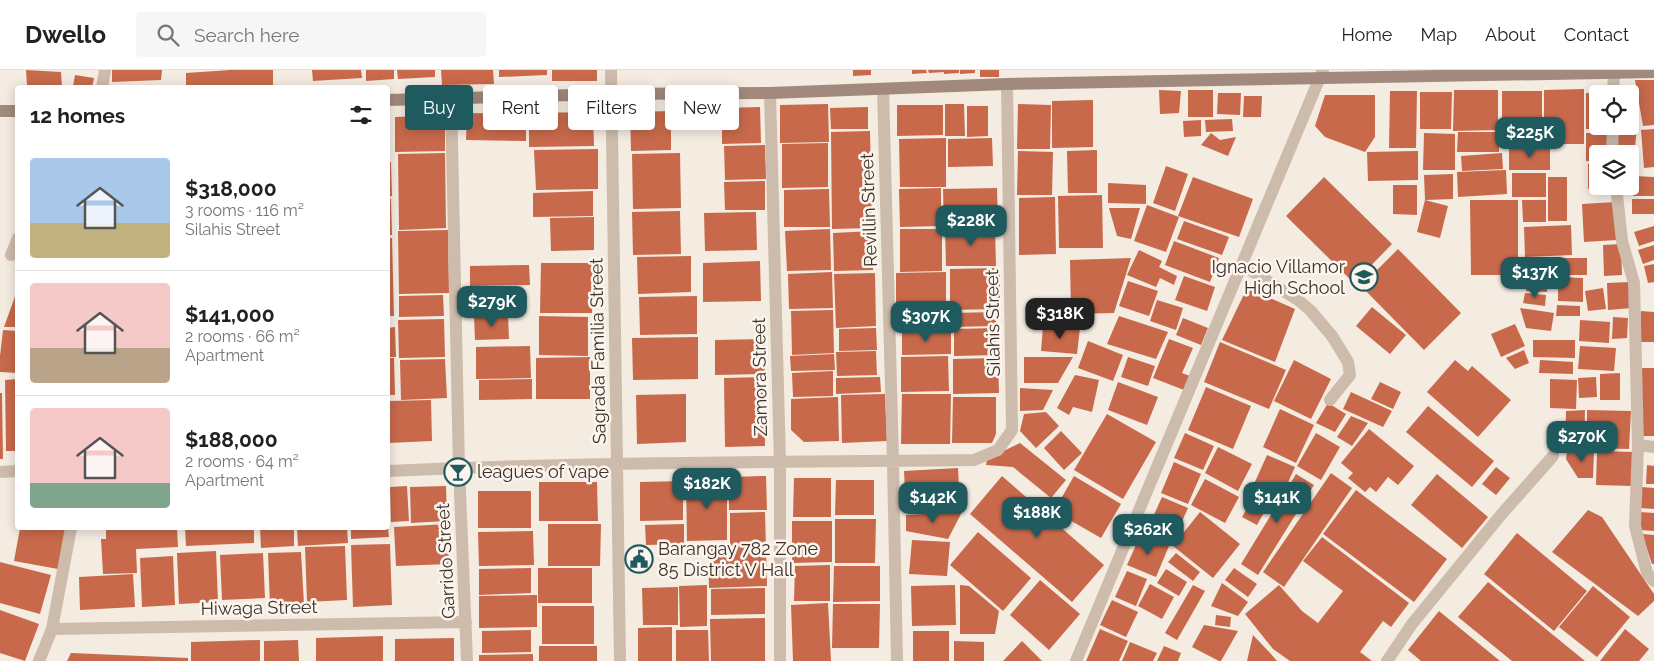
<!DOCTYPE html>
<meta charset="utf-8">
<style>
:root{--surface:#fff;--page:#f6f6f6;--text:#222;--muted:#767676;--line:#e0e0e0;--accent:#1f5a5e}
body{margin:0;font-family:Raleway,sans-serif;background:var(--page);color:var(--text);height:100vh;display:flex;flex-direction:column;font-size:19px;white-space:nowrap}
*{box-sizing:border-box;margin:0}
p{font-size:16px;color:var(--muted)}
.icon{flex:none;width:28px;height:28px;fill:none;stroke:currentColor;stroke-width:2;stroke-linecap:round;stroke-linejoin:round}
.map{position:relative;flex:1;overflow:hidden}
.panel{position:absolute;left:15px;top:15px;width:375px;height:445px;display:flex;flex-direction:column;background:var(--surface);border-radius:5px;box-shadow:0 2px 12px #0003}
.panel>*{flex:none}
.hud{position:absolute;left:405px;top:15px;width:475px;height:45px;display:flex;gap:10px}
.fabs{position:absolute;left:1589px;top:15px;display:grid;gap:10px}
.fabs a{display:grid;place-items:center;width:50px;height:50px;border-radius:5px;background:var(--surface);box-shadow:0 2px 12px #0003;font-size:25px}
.price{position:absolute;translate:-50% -42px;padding:0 11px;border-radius:10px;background:var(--accent);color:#fff;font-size:16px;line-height:32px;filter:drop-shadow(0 1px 2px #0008)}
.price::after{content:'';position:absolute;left:50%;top:30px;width:15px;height:11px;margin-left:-8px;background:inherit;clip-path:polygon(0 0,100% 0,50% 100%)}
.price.selected{background:#222;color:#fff}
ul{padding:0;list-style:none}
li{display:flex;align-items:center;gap:15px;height:125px;padding:0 15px}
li+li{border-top:1px solid var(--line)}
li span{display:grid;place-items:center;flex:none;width:140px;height:100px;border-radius:5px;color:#555}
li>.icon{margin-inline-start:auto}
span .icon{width:60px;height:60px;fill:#fffc;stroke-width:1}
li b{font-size:21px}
h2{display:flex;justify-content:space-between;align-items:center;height:60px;padding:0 15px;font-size:21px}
.chip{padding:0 18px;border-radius:5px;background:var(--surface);box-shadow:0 2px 12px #0003;font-size:18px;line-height:45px}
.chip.selected{background:var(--accent);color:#fff}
header{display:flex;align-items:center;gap:30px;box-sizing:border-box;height:70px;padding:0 25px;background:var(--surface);border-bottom:1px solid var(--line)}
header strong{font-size:24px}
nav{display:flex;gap:28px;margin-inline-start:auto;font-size:18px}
.search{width:350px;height:45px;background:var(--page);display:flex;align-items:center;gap:12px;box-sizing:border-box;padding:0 18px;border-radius:5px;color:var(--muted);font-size:19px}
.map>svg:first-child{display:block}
.building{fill:#c8694b}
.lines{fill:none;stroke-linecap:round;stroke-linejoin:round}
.service{stroke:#cdbbac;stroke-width:12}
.pedestrian{stroke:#cdbbac;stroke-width:12}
.minor{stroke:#cdbbac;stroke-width:12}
.secondary{stroke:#a18a7d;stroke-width:12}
.labels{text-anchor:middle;stroke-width:5;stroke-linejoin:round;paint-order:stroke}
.street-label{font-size:18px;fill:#3b302b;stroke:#fbf5ee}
.poi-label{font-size:18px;fill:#3b302b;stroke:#fbf5ee;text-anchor:start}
</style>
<header>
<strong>Dwello</strong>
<div class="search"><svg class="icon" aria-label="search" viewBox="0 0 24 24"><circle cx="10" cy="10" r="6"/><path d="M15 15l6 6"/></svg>Search here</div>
<nav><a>Home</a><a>Map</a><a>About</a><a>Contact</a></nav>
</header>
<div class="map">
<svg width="1654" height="591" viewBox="0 0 1654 591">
<rect width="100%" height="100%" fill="#f4ebe1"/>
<!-- building -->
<path class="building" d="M26 0 61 2 62 16 27 15Z
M112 0H162L161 10 112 12Z
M231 0H273V18H186V3Z
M312 0H361L362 8 313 11Z
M366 0H394V9L366 11Z
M397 0H435V7L398 9Z
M441 0H493L494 14 442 15Z
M499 0H547V5L499 7Z
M552 0H597V11H552Z
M853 0H871V5L853 6Z
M912 0H926L927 3 912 4Z
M928 0H959V3L944 4V2L929 3Z
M960 0H975V3L960 4Z
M980 0H999V7H980Z
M75 5 94 8 92 18 73 16Z
M1635 10H1654V55L1643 56Z
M1584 19V74H1544V20Z
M1159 20 1181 21 1179 43 1160 44Z
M1188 20H1213V47H1188Z
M1454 20H1498V60L1453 61Z
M1390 21H1417L1416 78H1389Z
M1502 21H1542V48H1502Z
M1420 22H1452L1451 59H1420Z
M1218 23H1241L1240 45 1217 44Z
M1586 23H1598V56H1612V59H1586Z
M1325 25H1375V67L1365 82 1325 67 1315 56Z
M1244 26H1262L1261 47H1243Z
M1093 30V77L1052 78V31Z
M828 34 829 72 780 73V35Z
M945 34H964L965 66H945Z
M1018 34 1051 35 1050 79H1017Z
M897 35H943V65L897 66Z
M967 36H988V66L967 67Z
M760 37 761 73 722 74V38Z
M868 37V59H831L830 38Z
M671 41V80L631 81 630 42Z
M593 42 594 76 529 77V43Z
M467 43 526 44V71L466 70Z
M445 45V81L395 82V47Z
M1630 46H1638L1634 88H1630V84H1614L1617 56H1630Z
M1232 49 1233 61 1206 62 1205 50Z
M1201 50V66L1184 67 1183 51Z
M1503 50H1540V76H1503Z
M388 54H389L390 89H388Z
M1654 59V97L1644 98 1641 60Z
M870 61 872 158 832 159 831 62Z
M1458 62H1499V82H1457Z
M1612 62V84H1598V91H1586V63Z
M1211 63 1220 70 1236 67 1228 86 1201 75Z
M1424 63 1455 64V100H1423Z
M946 68V117H900L899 69Z
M992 68 993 96 948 97V69Z
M828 73V117L782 118V74Z
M765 75 766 109 725 110 724 76Z
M1509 78H1550V100H1509Z
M598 79V119L536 120 534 80Z
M1097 80V123H1068L1067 81Z
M1018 81 1053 82 1052 125H1017Z
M1418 81V110L1368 111 1367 82Z
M445 83 446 158 399 160 398 84Z
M680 83 681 138 633 139 632 84Z
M1502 83 1503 99 1462 101 1461 86Z
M388 92H391L392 126H388Z
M1588 94H1598V116H1611V120L1588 119Z
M1166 96 1188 104 1175 141 1153 133Z
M1506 100 1507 124 1458 127 1457 102Z
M1512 103H1546V127H1512Z
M1453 104V129L1425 130 1424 105Z
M1634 106 1654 107V126H1633Z
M1193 107 1253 129 1239 167 1178 146Z
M1324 107 1392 174 1354 213 1286 146Z
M1548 107H1567V151H1548Z
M765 111V140H725L724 112Z
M1108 113 1146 115V134L1108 133Z
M1393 115H1417V145L1393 144Z
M941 118V156L900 157 899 119Z
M997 118 998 154 944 155 943 119Z
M829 119 830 157H784V120Z
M593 121V146L533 147V123Z
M1102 125 1103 178H1059L1058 126Z
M1055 127 1056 184 1019 185V128Z
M388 129H391L392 165H388Z
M1632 129H1654V144H1632Z
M1425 130 1448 136 1440 168 1417 162Z
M1470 130H1518V205H1471Z
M1522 130H1546V152H1523Z
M1616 132 1617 170 1584 172 1582 134Z
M1147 135 1179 147 1166 182 1134 171Z
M1109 138H1140L1131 169 1117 166Z
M680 141 681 184 633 185 632 142Z
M756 142 757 180 705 181 704 143Z
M594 147V180L551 181 550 148Z
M1184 151 1229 167 1222 185 1177 169Z
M1571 155 1572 185 1525 187 1524 157Z
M1654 156V171L1639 176 1634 162Z
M995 157 996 196H946L945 158Z
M830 159 831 200 787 201 785 161Z
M900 159H942V201L900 202Z
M448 160 449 223 399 224 398 161Z
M873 161V200L834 201 833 163Z
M388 168H392L394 246H388Z
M1174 171 1219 188 1210 212 1165 195Z
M1621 174 1622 205 1604 206 1603 175Z
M1654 175V190L1643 194 1638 180Z
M1398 179 1461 243 1424 280 1361 216Z
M1139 180 1162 191 1159 197 1177 206 1174 215 1160 208 1156 217 1127 205Z
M691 186V222L638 224 637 187Z
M1131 188 1114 243 1071 244 1070 190Z
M1564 188H1587V205H1564Z
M760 191 761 231 703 232V193Z
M541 193H593L592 243H540Z
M1654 194V212L1648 213 1644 196Z
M529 195 530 215 470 216V196Z
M1000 198V239L950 240V199Z
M832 202 833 238 789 239 788 204Z
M946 202V234L896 235V203Z
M875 203 876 256 836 258 834 204Z
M1527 203 1548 204 1547 222 1526 221Z
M1184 206 1215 217 1207 241 1175 230Z
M1558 207 1583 208V232L1558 231Z
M1128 211 1158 221 1149 246 1119 236Z
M1630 212 1632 238 1608 240 1607 213Z
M508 216V243L472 244 471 217Z
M1247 218 1295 239 1275 292 1222 270Z
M1603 218 1606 239 1588 241 1585 221Z
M17 221 18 257H4Z
M1525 223 1546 225 1545 236 1523 233Z
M443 225 444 246 399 247V226Z
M697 226V264L640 265 639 227Z
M1157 230 1183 238 1176 260 1150 251Z
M1557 235 1580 236V246H1556Z
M903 237H949V259L903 260Z
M1372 237 1406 265 1390 284 1356 256Z
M1520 238 1554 243 1551 261 1526 258Z
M833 240 834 283 792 285 791 241Z
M1641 241 1654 242V272H1639Z
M996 242V256L951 257V243Z
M508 245 509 269 475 270 474 246Z
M539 246 588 247V286L539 285Z
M1119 246 1168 262 1156 289 1107 274Z
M1613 247 1628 248 1627 268 1612 269Z
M1183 248 1208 258 1201 275 1176 265Z
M444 249 445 287 399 288 398 250Z
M1580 250 1610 252 1609 273 1579 271Z
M1515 254 1525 276 1501 287 1491 264Z
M1043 256 1080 258 1077 284 1041 281Z
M395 257 396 287H388V258Z
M876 258 877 280 839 281V259Z
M996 258 997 285 954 286V259Z
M3 260 18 261V303L0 302V286Z
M902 261H951V284L902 285Z
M698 267V309L633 310 632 268Z
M765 269V304L715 305V270Z
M1169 269 1193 278 1182 303 1190 306 1184 320 1153 308Z
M1533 270H1575V288L1533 287Z
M1088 271 1123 285 1113 311 1078 298Z
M1220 272 1286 300 1269 339 1204 312Z
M530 276 531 308 476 309V277Z
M1580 276 1616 278 1614 301 1578 299Z
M1524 280 1529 293 1515 299 1506 288Z
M876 281 877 305 837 306 836 282Z
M834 284 835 300 791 301 790 286Z
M948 286 949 321 901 322V287Z
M590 287V329H536V288Z
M1024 287H1073L1058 313H1024Z
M1128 287 1155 296 1148 316 1121 307Z
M388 288H394L395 325H388Z
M998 288 999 323 953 324V289Z
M445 289 447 328 401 330 400 290Z
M1294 290 1331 309 1311 349 1274 331Z
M1455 290 1468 301 1472 296 1511 330 1478 367 1427 322Z
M1540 290 1573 292V304L1539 303Z
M1642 298H1654V366H1639Z
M833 301V326L793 327 792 303Z
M1620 303V330H1600V304Z
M1075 305 1099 310 1092 342 1073 337 1069 345 1057 338Z
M764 307 765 376 725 377 724 308Z
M880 307 881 322 836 324V308Z
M1596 307 1597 327 1579 328 1578 308Z
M18 309V381H6L5 310Z
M532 309V329L479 330V310Z
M1550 309 1577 310 1576 339 1550 338Z
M1118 312 1158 327 1147 355 1108 340Z
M1380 312 1401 322 1393 339 1371 329Z
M1206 317 1251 336 1233 379 1188 360Z
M1020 318 1053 320 1043 340 1020 341Z
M1351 322 1392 341 1383 357 1343 339Z
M0 323H2L3 389H0Z
M686 324V372L637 374 636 325Z
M885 324 887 371 842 373 841 325Z
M902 324H951L950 374H901Z
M838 327 839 371 804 372 791 360V329Z
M953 327H996V364L992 373H952Z
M431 330 432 371 388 373V331Z
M1328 333 1346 344 1335 362 1316 353Z
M1428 336 1494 391 1472 417 1406 362Z
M1280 339 1314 355 1296 393 1263 377Z
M1585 340 1584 379 1565 378 1566 341Z
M1587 340 1631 341 1629 379 1587 378Z
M1046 342 1059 356 1036 378 1020 361 1024 344Z
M1107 344 1156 372 1123 429 1074 400Z
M1351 346 1368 353 1352 376 1337 367Z
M1369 359 1414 396 1398 415 1388 407 1376 422 1370 417 1365 422 1348 408 1353 403 1341 393Z
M1061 361 1082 383 1064 400 1044 378Z
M1185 363 1214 376 1203 400 1174 388Z
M1316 363 1340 377 1321 410 1297 396Z
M1020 373 1066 410 1051 428 1013 397 986 395 987 389Z
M1218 377 1252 394 1238 421 1205 403Z
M1567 381 1594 382 1593 408H1578L1566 389Z
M1597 381 1634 382 1633 416 1596 415Z
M1267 385 1295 397 1282 426 1254 414Z
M1174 392 1201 404 1188 434 1161 423Z
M1647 395 1654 396V414H1646Z
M1496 397 1510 408 1496 425 1482 414Z
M958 398 960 438 906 442 904 401Z
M1331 403 1352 418 1284 517 1263 502Z
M1296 404 1314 415 1258 505 1241 494Z
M1437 404 1488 447 1462 478 1411 435Z
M766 406 767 440H729V407Z
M1002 406 1104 495 1072 532 970 444Z
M1074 406 1121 434 1101 468 1054 441Z
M794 408H831V447H793Z
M727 409V470L687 471 686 410Z
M1205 409 1239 427 1225 453 1191 435Z
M836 410H874V445H835Z
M683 411V450L640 451V412Z
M539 412H597L598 451H539Z
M407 416 409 451 391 452 390 417Z
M446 416 447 451 411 453 410 417Z
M1641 417 1654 418V439L1640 438Z
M1257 420 1273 429 1269 436 1253 428Z
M1356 420 1447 489 1414 532 1323 464Z
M478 421H531V458H478Z
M1162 427 1188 438 1174 469 1148 458Z
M1251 431 1266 439 1257 455 1242 447Z
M1588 440 1602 447 1654 524V531L1638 546 1552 482Z
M765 442 767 516 709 518 708 475H730V443Z
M962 442 948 469 906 461V445Z
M1200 442 1240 474 1213 508 1173 476Z
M1640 442 1654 443V461L1640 460Z
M835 449H876L875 493H835Z
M792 451H832V492L792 493Z
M447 454 449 494 396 496 394 457Z
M548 454H601L600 496H548Z
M684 454V474L646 475 645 455Z
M20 458H66L58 499 14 491Z
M106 458H177L178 477 136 479 137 503 103 504 101 469H106Z
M185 458H254V473L186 476Z
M260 458H294V476L261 478Z
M297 458H347L348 473 298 476Z
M351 458H388L389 467 351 469Z
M533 461 534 495 479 496 478 462Z
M978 462 1031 508 1003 541 950 495Z
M1517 463 1587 521 1554 561 1484 504Z
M1141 464 1169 476 1156 507 1127 495Z
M1642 464 1654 465V494H1652Z
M1322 467 1409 533 1391 557 1383 551 1360 582 1372 591H1290L1273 579 1245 544 1279 515 1302 541 1318 553 1343 521 1303 491Z
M912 470 950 472 947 506 909 504Z
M390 474 392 535 353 537 351 475Z
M345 476 347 530 307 532 305 477Z
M216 481 218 532 179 534 177 483Z
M301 482 304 534 270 536 268 483Z
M263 483 265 528 222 530 220 485Z
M1176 483 1200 502 1193 511 1168 492Z
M173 486 175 535 142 537 140 488Z
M0 492 51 505 40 544 0 533Z
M830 495V531H794L795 496Z
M834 496H880V531L833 532Z
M531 498V523L479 525V499Z
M538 498H592V533H538Z
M1234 498 1257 514 1248 527 1225 510Z
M1166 499 1187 512 1179 526 1157 513Z
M1127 501 1147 509 1136 536 1115 527Z
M133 504 135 537 80 540 79 507Z
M1040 510 1080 544 1049 580 1010 545Z
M1488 512 1585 591H1512L1458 547Z
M1222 513 1248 532 1238 546 1211 536Z
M1150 514 1174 527 1162 549 1138 536Z
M707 515V556L680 557 679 516Z
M955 515 956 555 912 556 911 516Z
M960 515 969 516 999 541 995 564H960Z
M1193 515 1205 521 1177 570 1165 563Z
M1593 516 1630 547 1597 587 1559 557Z
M678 517V555H643L642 518Z
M765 518V544L711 545V519Z
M537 525V557L479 558V526Z
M1112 530 1138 542 1126 567 1100 555Z
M828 533 831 591H793L791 535Z
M833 534H880L879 578H832Z
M542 536H594V574H542Z
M0 540 39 554 25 591 0 583Z
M1439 541 1500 591H1421L1408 580Z
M1216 545 1231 547 1230 557 1215 555Z
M765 548V591H711L710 549Z
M1204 555 1238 561 1221 591H1219L1192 577Z
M672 557V591H638V558Z
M1100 559 1128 571 1119 591H1086Z
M1625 559 1649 579 1639 591H1600Z
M531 560V582L482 583V561Z
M676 560H708L709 591H676Z
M913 561H949V591H913Z
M1253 565 1271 584 1277 591H1247Z
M383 566V591H316V568Z
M454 568V591H395V569Z
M260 570V591H191V572Z
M298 570 299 591H264V571Z
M954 571 984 572V591H954Z
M1022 571 1042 591H1003Z
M1130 572 1157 583 1153 591H1122Z
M539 576H597V591H539Z
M1164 576 1181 583 1178 591H1157Z
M71 583 188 588V591H67Z
M533 584V591H479V585Z"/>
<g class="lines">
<!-- service -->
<path class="service" d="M11 185 18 168
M1242 195 1298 230 1310 240 1332 266 1348 292 1350 305 1330 330
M1387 591 1412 554 1500 446 1553 386"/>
<!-- pedestrian -->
<path class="pedestrian" d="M1613 24 1614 4
M1612 84 1613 56
M1616 116 1622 171 1634 213 1638 375 1635 456 1647 503 1654 511
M1638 375 1654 377"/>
<!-- minor -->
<path class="minor" d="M611 0 620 591
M102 18 105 0
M883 19 893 391 897 591
M770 23 780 392V591
M451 29 459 398 467 591
M388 401C583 392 779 392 974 390L998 380 1012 360 1007 14
M0 402 18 401
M52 559 466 552
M39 591 52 559 71 458
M1076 591 1323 0"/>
<!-- secondary -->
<path class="secondary" d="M388 30 612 24 770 23 1007 14 1654 2
M0 41H18"/>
</g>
<!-- icons -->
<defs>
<g id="school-ring" transform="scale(1.4375)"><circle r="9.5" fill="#fbf5ee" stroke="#1f5a5e" stroke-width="1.5"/><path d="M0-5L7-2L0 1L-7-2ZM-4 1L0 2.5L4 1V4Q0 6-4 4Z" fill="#1f5a5e"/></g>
<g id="bar-ring" transform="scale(1.4375)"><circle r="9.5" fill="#fbf5ee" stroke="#1f5a5e" stroke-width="1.5"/><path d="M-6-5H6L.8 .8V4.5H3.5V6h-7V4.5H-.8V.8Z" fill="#1f5a5e"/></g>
<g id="civic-ring" transform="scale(1.4375)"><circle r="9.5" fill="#fbf5ee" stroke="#1f5a5e" stroke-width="1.5"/><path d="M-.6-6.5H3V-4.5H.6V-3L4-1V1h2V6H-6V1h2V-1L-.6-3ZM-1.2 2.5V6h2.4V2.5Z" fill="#1f5a5e"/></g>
</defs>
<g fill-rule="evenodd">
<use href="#school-ring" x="1364" y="207"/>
<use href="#bar-ring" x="458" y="402"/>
<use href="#civic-ring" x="639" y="489"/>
</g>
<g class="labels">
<!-- street labels -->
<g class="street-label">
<text transform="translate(869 140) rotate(-92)" y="6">Revillin Street</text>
<text transform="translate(993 253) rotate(-91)" y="6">Silahis Street</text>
<text transform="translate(598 281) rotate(-91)" y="6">Sagrada Familia Street</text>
<text transform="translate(760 307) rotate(-91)" y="6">Zamora Street</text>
<text transform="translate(446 491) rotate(-93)" y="6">Garrido Street</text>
<text transform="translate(259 538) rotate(-1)" y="6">Hiwaga Street</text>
</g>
<!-- poi labels -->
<g class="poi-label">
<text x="1345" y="203" text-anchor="end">Ignacio Villamor<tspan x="1345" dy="21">High School</tspan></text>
<text x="477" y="408">leagues of vape</text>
<text x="658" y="485">Barangay 782 Zone<tspan x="658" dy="21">85 District V Hall</tspan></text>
</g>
</g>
</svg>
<div class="fabs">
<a><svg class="icon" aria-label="locate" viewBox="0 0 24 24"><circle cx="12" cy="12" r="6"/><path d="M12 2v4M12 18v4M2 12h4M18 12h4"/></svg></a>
<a><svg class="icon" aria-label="layers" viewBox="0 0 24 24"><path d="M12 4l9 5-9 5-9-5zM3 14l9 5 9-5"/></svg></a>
</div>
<b class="price" style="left:1530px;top:89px">$225K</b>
<b class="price" style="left:971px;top:177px">$228K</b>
<b class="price" style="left:1535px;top:229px">$137K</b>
<b class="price" style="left:492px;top:258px">$279K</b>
<b class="price selected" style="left:1060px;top:270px">$318K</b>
<b class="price" style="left:926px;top:273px">$307K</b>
<b class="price" style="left:1582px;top:393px">$270K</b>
<b class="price" style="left:707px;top:440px">$182K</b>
<b class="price" style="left:933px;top:454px">$142K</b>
<b class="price" style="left:1277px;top:454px">$141K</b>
<b class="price" style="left:1037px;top:469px">$188K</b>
<b class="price" style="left:1148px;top:486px">$262K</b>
<div class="hud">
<a class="chip selected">Buy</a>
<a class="chip">Rent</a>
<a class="chip">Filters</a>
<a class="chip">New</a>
</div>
<section class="panel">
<h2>12 homes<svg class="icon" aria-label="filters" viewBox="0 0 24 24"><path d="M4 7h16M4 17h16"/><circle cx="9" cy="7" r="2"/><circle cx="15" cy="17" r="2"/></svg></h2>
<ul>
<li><span style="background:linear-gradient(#a9c7e8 65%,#c2b280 0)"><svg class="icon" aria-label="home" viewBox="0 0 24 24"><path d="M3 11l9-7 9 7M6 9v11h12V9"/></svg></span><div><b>$318,000</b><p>3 rooms · 116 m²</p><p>Silahis Street</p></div></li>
<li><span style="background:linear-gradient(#f6c9c9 65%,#b9a48a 0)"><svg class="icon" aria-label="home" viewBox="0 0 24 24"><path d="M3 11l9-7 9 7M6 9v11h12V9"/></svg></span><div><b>$141,000</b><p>2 rooms · 66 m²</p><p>Apartment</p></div></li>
<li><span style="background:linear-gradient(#f6c9c9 75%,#7fa58c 0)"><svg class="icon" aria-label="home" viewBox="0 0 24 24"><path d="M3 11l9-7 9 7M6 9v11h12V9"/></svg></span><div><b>$188,000</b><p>2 rooms · 64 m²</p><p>Apartment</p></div></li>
</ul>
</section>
</div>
